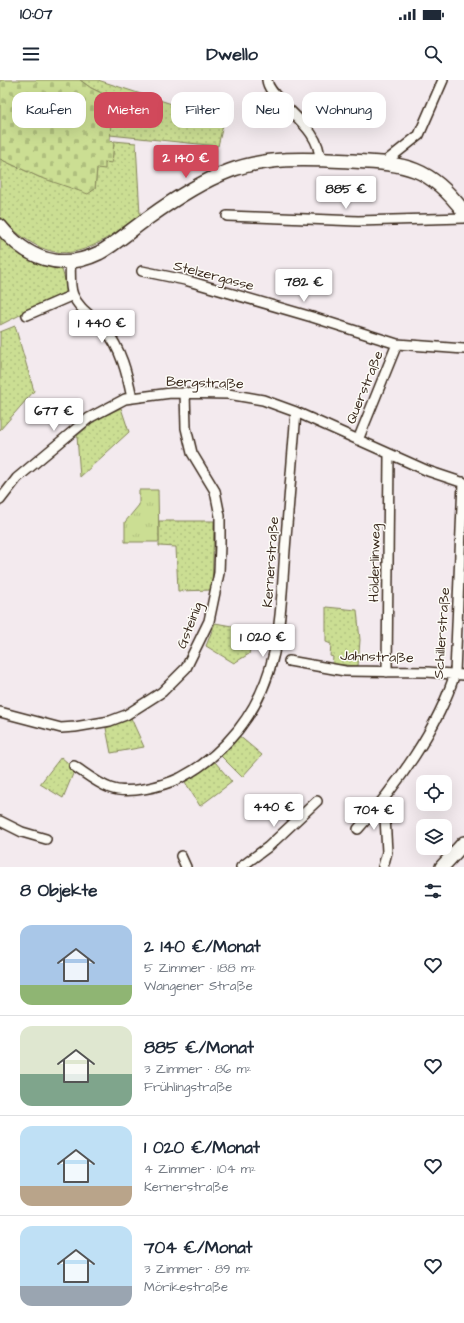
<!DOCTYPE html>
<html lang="de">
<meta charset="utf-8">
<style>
:root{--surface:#fff;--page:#f6f6f7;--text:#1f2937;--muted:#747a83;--line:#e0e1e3;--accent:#d1495b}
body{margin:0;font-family:"Architects Daughter",sans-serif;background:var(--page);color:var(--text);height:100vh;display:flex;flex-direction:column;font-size:15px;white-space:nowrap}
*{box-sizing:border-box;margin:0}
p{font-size:13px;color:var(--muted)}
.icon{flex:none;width:22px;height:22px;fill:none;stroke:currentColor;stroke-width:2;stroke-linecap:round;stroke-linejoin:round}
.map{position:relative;height:787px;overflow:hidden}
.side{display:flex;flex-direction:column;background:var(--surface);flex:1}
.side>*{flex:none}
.top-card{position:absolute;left:12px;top:12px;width:440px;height:36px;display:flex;gap:8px}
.buttons{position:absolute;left:416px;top:695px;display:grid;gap:8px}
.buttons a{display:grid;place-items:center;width:36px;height:36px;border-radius:8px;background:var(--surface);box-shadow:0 4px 16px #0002;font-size:20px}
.price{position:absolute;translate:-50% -34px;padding:0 9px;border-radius:4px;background:#fff;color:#222;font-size:13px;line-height:26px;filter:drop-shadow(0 1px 2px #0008)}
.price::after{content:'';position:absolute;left:50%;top:24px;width:12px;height:9px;margin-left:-6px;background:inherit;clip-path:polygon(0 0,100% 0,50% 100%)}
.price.selected{background:var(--accent);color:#fff}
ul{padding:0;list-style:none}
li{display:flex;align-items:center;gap:12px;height:100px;padding:0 20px}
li+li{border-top:1px solid var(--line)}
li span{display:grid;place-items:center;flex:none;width:112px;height:80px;border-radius:12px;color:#555}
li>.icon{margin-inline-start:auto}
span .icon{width:48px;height:48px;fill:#fffc;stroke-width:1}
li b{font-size:17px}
h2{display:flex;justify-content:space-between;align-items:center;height:48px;padding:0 20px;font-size:17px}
.chip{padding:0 14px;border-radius:12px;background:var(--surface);box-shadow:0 4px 16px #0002;font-size:14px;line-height:36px}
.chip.selected{background:var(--accent);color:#fff}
.status{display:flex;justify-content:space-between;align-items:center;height:28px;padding:0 20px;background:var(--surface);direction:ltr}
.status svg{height:11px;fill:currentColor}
header{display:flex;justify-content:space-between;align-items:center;height:52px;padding:0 20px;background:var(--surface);font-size:18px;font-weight:800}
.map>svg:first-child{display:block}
.grass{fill:url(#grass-dots);stroke:#838458}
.cemetery{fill:url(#cemetery-stones);stroke:#838458}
.park{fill:url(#park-tufts);stroke:#838458}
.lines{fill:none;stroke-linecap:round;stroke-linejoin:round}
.street-casing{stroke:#3b2a1e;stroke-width:12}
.secondary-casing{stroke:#3b2a1e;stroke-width:16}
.street{stroke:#fdfcf7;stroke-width:9}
.secondary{stroke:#fdfcf7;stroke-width:13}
.labels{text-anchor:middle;stroke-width:3;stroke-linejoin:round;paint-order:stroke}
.street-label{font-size:14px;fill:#3b2a1e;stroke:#fdfcf7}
</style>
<div class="status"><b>10:07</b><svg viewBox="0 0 49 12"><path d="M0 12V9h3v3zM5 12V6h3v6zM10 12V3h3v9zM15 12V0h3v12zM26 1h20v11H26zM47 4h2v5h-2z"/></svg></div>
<header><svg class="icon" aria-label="menu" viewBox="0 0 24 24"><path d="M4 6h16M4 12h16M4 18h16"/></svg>Dwello<svg class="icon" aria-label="search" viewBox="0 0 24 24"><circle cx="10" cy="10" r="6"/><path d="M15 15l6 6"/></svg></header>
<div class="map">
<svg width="464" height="787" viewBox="0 0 464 787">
<defs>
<pattern id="grass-dots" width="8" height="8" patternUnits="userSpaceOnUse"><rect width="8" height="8" fill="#cbde93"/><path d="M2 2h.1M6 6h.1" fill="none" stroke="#afbf7e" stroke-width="1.8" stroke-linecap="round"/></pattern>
<pattern id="cemetery-stones" width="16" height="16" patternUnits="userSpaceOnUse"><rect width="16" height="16" fill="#cbde93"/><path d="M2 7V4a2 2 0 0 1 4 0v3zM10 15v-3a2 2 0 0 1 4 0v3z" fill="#afbf7e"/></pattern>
<pattern id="park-tufts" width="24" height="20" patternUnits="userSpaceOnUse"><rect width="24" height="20" fill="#cbde93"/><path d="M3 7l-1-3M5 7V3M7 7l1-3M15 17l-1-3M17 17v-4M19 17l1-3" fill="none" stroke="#afbf7e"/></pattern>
</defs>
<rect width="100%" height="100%" fill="#f3eaee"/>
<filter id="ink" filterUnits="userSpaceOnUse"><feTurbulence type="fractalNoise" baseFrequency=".025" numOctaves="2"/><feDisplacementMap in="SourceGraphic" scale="8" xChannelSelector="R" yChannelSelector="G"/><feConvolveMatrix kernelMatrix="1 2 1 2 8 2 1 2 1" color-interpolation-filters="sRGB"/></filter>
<g filter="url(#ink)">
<!-- grass -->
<path class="grass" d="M80 0H98L224 41 218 66 110 55 112 18 91 8Z
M114 61 136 63 140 135C84 177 55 192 0 137V79L39 97 95 109 97 88 105 82H112Z
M0 152 24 177 62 190 68 209 66 212 0 245Z
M15 246 34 311 0 350V252Z
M121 328 129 352 80 397 77 356 97 339Z
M159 441H214L212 510 178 511 176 467 159 466Z
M326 527 357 530 360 560 358 586 332 584 333 577 330 576 331 564 326 562Z
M215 543 254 550 249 574 234 583 206 566Z
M131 638 144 667 111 673 106 648Z
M238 655 262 675 242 697 221 676Z
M61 677 75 689 63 718 40 704Z
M215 682 232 702 200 726 185 702Z"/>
<!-- cemetery -->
<path class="cemetery" d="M0 0H80L91 8 112 18 110 61 114 62 112 83 105 82V89L97 88 95 109 88 114 39 97 0 79Z"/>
<!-- park -->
<path class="park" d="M139 410H158L159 462H125V442L139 425Z"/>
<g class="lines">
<!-- street casing -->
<g class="street-casing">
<path id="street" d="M267 0C268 8 274 14 280 20 296 38 320 54 320 80
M385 82 419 55 443 0
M227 136 358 141 464 138
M70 181C71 191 69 206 73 215 79 230 95 238 105 249 121 269 127 293 132 318
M142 191 185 200 312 237 397 264 464 269
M27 235 73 215
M358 360 397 264
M0 420 17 398 89 338 125 319 171 313 228 314 263 320 296 332 428 391 464 403
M289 581 345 591 427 592 464 595
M387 592 389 374
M0 632 61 648 75 647 110 641 126 635 162 612 186 588 209 541 219 493 220 464V436L215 411 192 373 186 348 185 312
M74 686C86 694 97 703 110 708 129 715 163 706 180 698 204 686 221 671 238 650 281 596 280 536 285 470 289 424 292 378 296 332
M0 741 22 752 46 759
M358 749C396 707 439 647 455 593L463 402
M181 776 186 787
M241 787 268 767 317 721
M383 787 387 772 384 720"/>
</g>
<!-- secondary casing -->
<g class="secondary-casing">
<path id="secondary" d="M0 146C26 178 60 192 99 173 116 164 132 149 148 138 173 120 200 102 229 91 268 76 311 79 352 81 407 84 429 86 464 132
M442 787 464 763"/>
</g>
<!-- street -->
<use href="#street" class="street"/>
<!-- secondary -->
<use href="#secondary" class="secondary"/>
</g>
</g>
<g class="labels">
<!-- street labels -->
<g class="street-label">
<text transform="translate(214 195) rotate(15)" y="5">Stelzergasse</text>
<text transform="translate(205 302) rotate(2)" y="5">Bergstraße</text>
<text transform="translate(364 307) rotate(-68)" y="5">Querstraße</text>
<text transform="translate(270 482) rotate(-86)" y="5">Kernerstraße</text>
<text transform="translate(374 483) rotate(-89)" y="5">Hölderlinweg</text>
<text transform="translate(189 545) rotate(-69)" y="5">Gsteinig</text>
<text transform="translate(441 553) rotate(-86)" y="5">Schillerstraße</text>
<text transform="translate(377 576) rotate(2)" y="5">Jahnstraße</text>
</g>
</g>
</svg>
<div class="buttons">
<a><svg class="icon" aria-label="locate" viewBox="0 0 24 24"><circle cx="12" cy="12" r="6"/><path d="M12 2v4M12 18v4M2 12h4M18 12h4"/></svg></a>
<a><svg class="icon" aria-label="layers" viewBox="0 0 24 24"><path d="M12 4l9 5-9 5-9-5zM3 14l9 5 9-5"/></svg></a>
</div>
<b class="price selected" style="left:186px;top:99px">2 140 €</b>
<b class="price" style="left:346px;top:130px">885 €</b>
<b class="price" style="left:304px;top:223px">782 €</b>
<b class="price" style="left:102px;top:264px">1 440 €</b>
<b class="price" style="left:54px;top:352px">677 €</b>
<b class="price" style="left:263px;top:578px">1 020 €</b>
<b class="price" style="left:274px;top:748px">440 €</b>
<b class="price" style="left:374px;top:751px">704 €</b>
<div class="top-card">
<a class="chip">Kaufen</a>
<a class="chip selected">Mieten</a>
<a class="chip">Filter</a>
<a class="chip">Neu</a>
<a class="chip">Wohnung</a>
</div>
</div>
<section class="side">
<h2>8 Objekte<svg class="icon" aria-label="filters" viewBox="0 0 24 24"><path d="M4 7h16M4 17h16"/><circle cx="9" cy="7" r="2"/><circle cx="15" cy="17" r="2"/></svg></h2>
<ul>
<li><span style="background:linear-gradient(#a9c7e8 75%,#8fb573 0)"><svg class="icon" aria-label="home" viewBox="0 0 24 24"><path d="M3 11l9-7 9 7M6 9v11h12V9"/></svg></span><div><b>2 140 €/Monat</b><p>5 Zimmer · 188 m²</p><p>Wangener Straße</p></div><svg class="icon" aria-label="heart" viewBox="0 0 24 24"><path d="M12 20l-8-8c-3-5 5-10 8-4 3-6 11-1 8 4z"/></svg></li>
<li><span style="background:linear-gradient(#dfe7d0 60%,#7fa58c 0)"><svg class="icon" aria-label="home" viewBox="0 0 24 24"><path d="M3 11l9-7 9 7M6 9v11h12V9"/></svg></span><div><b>885 €/Monat</b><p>3 Zimmer · 86 m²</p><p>Frühlingstraße</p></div><svg class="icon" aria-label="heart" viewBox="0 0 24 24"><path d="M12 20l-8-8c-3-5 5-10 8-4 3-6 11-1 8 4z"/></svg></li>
<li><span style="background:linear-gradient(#bfe0f5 75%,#b9a48a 0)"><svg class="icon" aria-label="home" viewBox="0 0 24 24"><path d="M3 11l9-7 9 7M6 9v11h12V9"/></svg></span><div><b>1 020 €/Monat</b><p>4 Zimmer · 104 m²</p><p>Kernerstraße</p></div><svg class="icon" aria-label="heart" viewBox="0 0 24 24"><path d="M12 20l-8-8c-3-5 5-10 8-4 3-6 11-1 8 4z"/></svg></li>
<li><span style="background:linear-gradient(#bfe0f5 75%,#9aa5b1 0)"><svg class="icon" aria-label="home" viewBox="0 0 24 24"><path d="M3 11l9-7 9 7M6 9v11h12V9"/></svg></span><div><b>704 €/Monat</b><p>3 Zimmer · 89 m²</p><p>Mörikestraße</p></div><svg class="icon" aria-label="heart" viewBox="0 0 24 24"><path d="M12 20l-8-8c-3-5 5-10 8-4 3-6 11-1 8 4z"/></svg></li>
</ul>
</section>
